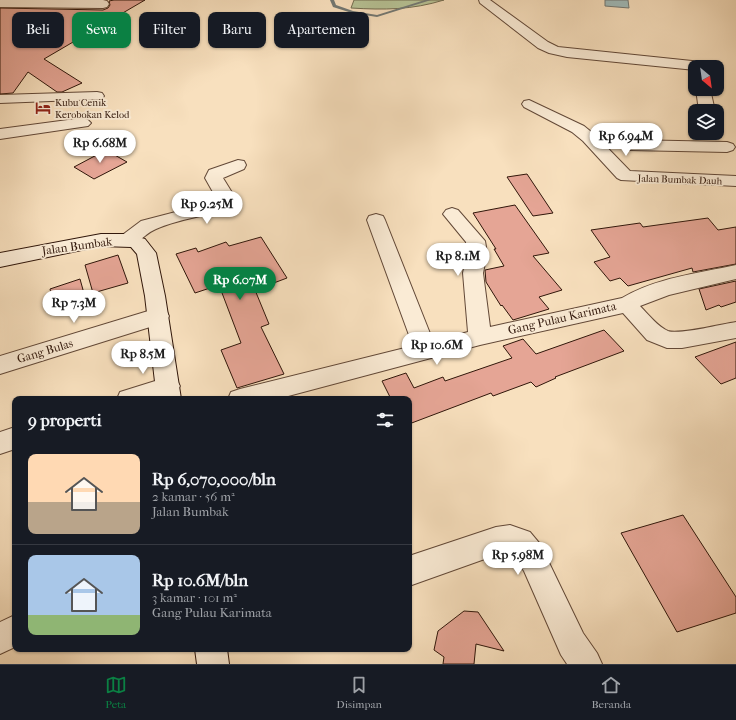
<!DOCTYPE html>
<html lang="id">
<meta charset="utf-8">
<style>
:root{--surface:#171b24;--page:#242831;--text:#f1f3f6;--muted:#9ea1a6;--line:#363941;--accent:#0b8043}
body{margin:0;font-family:"IM FELL French Canon",serif;background:var(--page);color:var(--text);height:100vh;display:flex;flex-direction:column;font-size:15px;white-space:nowrap}
*{box-sizing:border-box;margin:0}
p{font-size:13px;color:var(--muted)}
.icon{flex:none;width:22px;height:22px;fill:none;stroke:currentColor;stroke-width:2;stroke-linecap:round;stroke-linejoin:round}
.map{position:relative;flex:1;overflow:hidden}
.drawer{position:absolute;left:12px;top:396px;width:400px;height:256px;display:flex;flex-direction:column;background:var(--surface);border-radius:8px;box-shadow:0 1px 3px #0004}
.drawer>*{flex:none}
.hud{position:absolute;left:12px;top:12px;width:400px;height:36px;display:flex;gap:8px}
.needle{width:26px;rotate:151deg}
.buttons{position:absolute;left:688px;top:60px;display:grid;gap:8px}
.buttons a{display:grid;place-items:center;width:36px;height:36px;border-radius:8px;background:var(--surface);box-shadow:0 1px 3px #0004;font-size:20px}
.price{position:absolute;translate:-50% -34px;padding:0 9px;border-radius:14px;background:#fff;color:#222;font-size:13px;line-height:26px;filter:drop-shadow(0 1px 2px #0008)}
.price::after{content:'';position:absolute;left:50%;top:24px;width:12px;height:9px;margin-left:-6px;background:inherit;clip-path:polygon(0 0,100% 0,50% 100%)}
.price.on{background:var(--accent);color:#fff}
ul{padding:0;list-style:none}
li{display:flex;align-items:center;gap:12px;height:100px;padding:0 16px}
li+li{border-top:1px solid var(--line)}
li span{display:grid;place-items:center;flex:none;width:112px;height:80px;border-radius:8px;color:#555}
li>.icon{margin-inline-start:auto}
span .icon{width:48px;height:48px;fill:#fffc;stroke-width:1}
li b{font-size:17px}
h2{display:flex;justify-content:space-between;align-items:center;height:48px;padding:0 16px;font-size:17px}
.chip{padding:0 14px;border-radius:8px;background:var(--surface);box-shadow:0 1px 3px #0004;font-size:14px;line-height:36px}
.chip.on{background:var(--accent);color:#fff}
.menu{display:flex;justify-content:space-around;align-items:center;height:56px;border-top:1px solid var(--line);background:var(--surface);font-size:11px;color:var(--muted)}
.menu a{display:grid;justify-items:center;gap:2px}
.menu .on{color:var(--accent)}
.map>svg:first-child{display:block}
.green{fill:#b7c396;stroke:#746c50}
.water{fill:#a0bbba;stroke:#737974}
.lines{fill:none;stroke-linecap:round;stroke-linejoin:round}
.stream{fill:#737974;fill-rule:evenodd}
.building{fill:#e5a595;stroke:#30160a}
.street-casing{stroke:#624837;stroke-width:2}
.secondary-casing{stroke:#30160a;stroke-width:2}
.street{fill:#faebd5;fill-rule:evenodd}
.secondary{fill:#faebd5;fill-rule:evenodd}
.labels{text-anchor:middle;stroke-width:3.5;stroke-linejoin:round;paint-order:stroke}
.far-poi-label{font-size:10px;fill:#30160a;stroke:#faebd5;text-anchor:start}
.far-street-label{font-size:10px;fill:#30160a;stroke:#faebd5}
.street-label{font-size:12px;fill:#30160a;stroke:#faebd5}
</style>
<div class="map">
<svg width="736" height="664" viewBox="0 0 736 664">
<rect width="100%" height="100%" fill="#f8e0be"/>
<filter id="stains"><feTurbulence type="fractalNoise" baseFrequency=".005" numOctaves="4"/><feColorMatrix values="0 0 0 0 .2 0 0 0 0 .09 0 0 0 0 .02 0 0 0 .5 -.17"/></filter>
<radialGradient id="worn" r=".72"><stop offset=".6" stop-color="#630" stop-opacity="0"/><stop offset="1" stop-color="#630" stop-opacity=".3"/></radialGradient>
<!-- green -->
<path class="green" d="M354 0H444C412 10 384 10 351 8Z"/>
<!-- water -->
<path class="water" d="M605 0H628L629 8 605 6Z"/>
<g class="lines">
<!-- stream -->
<path class="stream" d="M330 0H334L336 5 353 11 377 15 425 0H431L377 17 352 13 333 7Z"/>
</g>
<!-- building -->
<path class="building" d="M114 0H145L44 59 82 83 62 92H57L28 72 13 93 0 94V8L103 10 108 8 110 5 109 1Z
M106 150 127 162 94 179 74 167Z
M527 174 553 213 533 216 507 177Z
M515 205 549 253 533 256 562 290 539 297 549 309 513 320 502 305 501 306 486 282 485 270 504 266 494 249H496L473 213Z
M708 218 718 230 736 227V264L693 272 692 268 628 286 620 278 610 281 594 262 610 257 591 230 640 223 643 227Z
M261 237 287 278 255 290 269 324 261 327 284 374 237 388 221 350 241 343 219 285 195 293 176 254 196 248 198 252 226 242 229 246Z
M118 255 128 283 93 293 85 265Z
M80 279 85 297 54 307 50 289Z
M736 281V302L721 307 719 305 706 310 699 289Z
M604 330 624 351 555 377 556 378 536 387 531 382 493 396 491 393 409 424V399H391L382 381 406 373 414 388 443 377 445 381 512 358 503 346 523 339 536 354Z
M736 342V378L721 384 695 357Z
M683 515 736 597V613L677 632 621 533Z
M464 611 478 612 504 651 476 644 474 664H443L444 657 434 650 438 631Z"/>
<g class="lines">
<!-- street casing -->
<g class="street-casing">
<path id="street" d="M0 0H103L107 1 109 4 107 7 103 8 0 7Z
M479 0H490L548 42 558 47 692 61 703 64 705 67H695V70L567 57 549 53 538 48 480 3Z
M696 89H710L715 111H699Z
M97 92 102 93 104 96 102 99 0 103V95Z
M529 100 584 126 595 135 630 171 736 176V186L621 180 617 178 583 141 572 132 524 107 522 104 524 101Z
M83 118 88 120 91 123 88 126 0 139V129Z
M629 140 727 142 733 144 735 147 733 150 727 152 629 150 623 148 621 145 623 142Z
M238 160 244 161 246 165 244 169 223 178 236 199C236 205 233 207 228 210 207 215 176 220 156 229 143 234 137 249 121 244L118 240 121 236 141 221 218 201 205 178 209 170Z
M452 208 458 210 485 241 487 253 483 273 490 327 622 298C655 278 699 273 736 265V279L669 295 640 306C648 314 658 327 668 331 680 335 722 324 736 322V338L682 348H667L647 340 623 313 480 345 277 399H228L231 392 240 389 413 346 367 220 369 216 376 214 383 216 385 220 433 341 468 332 463 273 467 253 466 242 443 214 446 210Z
M158 308 166 310 169 316 166 322 0 374V356Z
M168 377 176 379 180 386 176 393 158 399H117L120 392Z
M15 427V449L0 454V432Z
M510 525 530 532 540 544 583 633 597 653 602 664H567L561 655 524 571 511 553 496 555 409 586V556L496 527Z
M15 615V647L0 654V622Z"/>
</g>
<!-- secondary casing -->
<g class="secondary-casing">
<path id="secondary" d="M101 234H128L145 239 156 253 165 296 181 399H157L145 296 137 254 131 247 101 246 0 267V253Z
M195 649H227L229 664H197Z"/>
</g>
<!-- street -->
<use href="#street" class="street"/>
<!-- secondary -->
<use href="#secondary" class="secondary"/>
</g>
<!-- icons -->
<defs>
<g id="hotel-bare" transform="scale(1.2)"><path d="M-6-4.5h1.5V1H6V5H4.5V3h-9V5H-6ZM-4 0a1.8 1.8 0 1 1 3.6 0ZM.5 0V-2.5h3Q6-2.5 6 0Z" fill="#8f2418" stroke="#faebd5" stroke-width="2.5" paint-order="stroke"/></g>
</defs>
<g fill-rule="evenodd">
<use href="#hotel-bare" x="43" y="108"/>
</g>
<g class="labels">
<!-- far-poi labels -->
<g class="far-poi-label">
<text x="55" y="106">Kubu Cenik<tspan x="55" dy="12">Kerobokan Kelod</tspan></text>
</g>
<!-- far-street labels -->
<g class="far-street-label">
<text transform="translate(680 179) rotate(2)" y="4">Jalan Bumbak Dauh</text>
</g>
<!-- street labels -->
<g class="street-label">
<text transform="translate(77 246) rotate(-8)" y="4">Jalan Bumbak</text>
<text transform="translate(562 318) rotate(-13)" y="4">Gang Pulau Karimata</text>
<text transform="translate(45 351) rotate(-17)" y="4">Gang Bulas</text>
</g>
</g>
<rect width="100%" height="100%" filter="url(#stains)"/>
<rect width="100%" height="100%" fill="url(#worn)"/>
</svg>
<div class="buttons">
<a><svg class="needle" viewBox="-14 -14 28 28"><path d="M0-13l5 13h-10z" fill="#e53935"/><path d="M0 13l5-13h-10z" fill="#9ea1a6"/></svg></a>
<a><svg class="icon" aria-label="layers" viewBox="0 0 24 24"><path d="M12 4l9 5-9 5-9-5zM3 14l9 5 9-5"/></svg></a>
</div>
<b class="price" style="left:626px;top:157px">Rp 6.94M</b>
<b class="price" style="left:100px;top:164px">Rp 6.68M</b>
<b class="price" style="left:207px;top:225px">Rp 9.25M</b>
<b class="price" style="left:458px;top:277px">Rp 8.1M</b>
<b class="price on" style="left:240px;top:301px">Rp 6.07M</b>
<b class="price" style="left:74px;top:324px">Rp 7.3M</b>
<b class="price" style="left:437px;top:366px">Rp 10.6M</b>
<b class="price" style="left:143px;top:375px">Rp 8.5M</b>
<b class="price" style="left:518px;top:576px">Rp 5.98M</b>
<div class="hud">
<a class="chip">Beli</a>
<a class="chip on">Sewa</a>
<a class="chip">Filter</a>
<a class="chip">Baru</a>
<a class="chip">Apartemen</a>
</div>
<section class="drawer">
<h2>9 properti<svg class="icon" aria-label="filters" viewBox="0 0 24 24"><path d="M4 7h16M4 17h16"/><circle cx="9" cy="7" r="2"/><circle cx="15" cy="17" r="2"/></svg></h2>
<ul>
<li><span style="background:linear-gradient(#ffd9b3 60%,#b9a48a 0)"><svg class="icon" aria-label="home" viewBox="0 0 24 24"><path d="M3 11l9-7 9 7M6 9v11h12V9"/></svg></span><div><b>Rp 6,070,000/bln</b><p>2 kamar · 56 m²</p><p>Jalan Bumbak</p></div></li>
<li><span style="background:linear-gradient(#a9c7e8 75%,#8fb573 0)"><svg class="icon" aria-label="home" viewBox="0 0 24 24"><path d="M3 11l9-7 9 7M6 9v11h12V9"/></svg></span><div><b>Rp 10.6M/bln</b><p>3 kamar · 101 m²</p><p>Gang Pulau Karimata</p></div></li>
</ul>
</section>
</div>
<nav class="menu">
<a class="on"><svg class="icon" aria-label="map" viewBox="0 0 24 24"><path d="M3 6l6-2 6 2 6-2v14l-6 2-6-2-6 2zM9 4v14M15 6v14"/></svg>Peta</a>
<a><svg class="icon" aria-label="saved" viewBox="0 0 24 24"><path d="M7 4h10v16l-5-4-5 4z"/></svg>Disimpan</a>
<a><svg class="icon" aria-label="home" viewBox="0 0 24 24"><path d="M3 11l9-7 9 7M6 9v11h12V9"/></svg>Beranda</a>
</nav>
